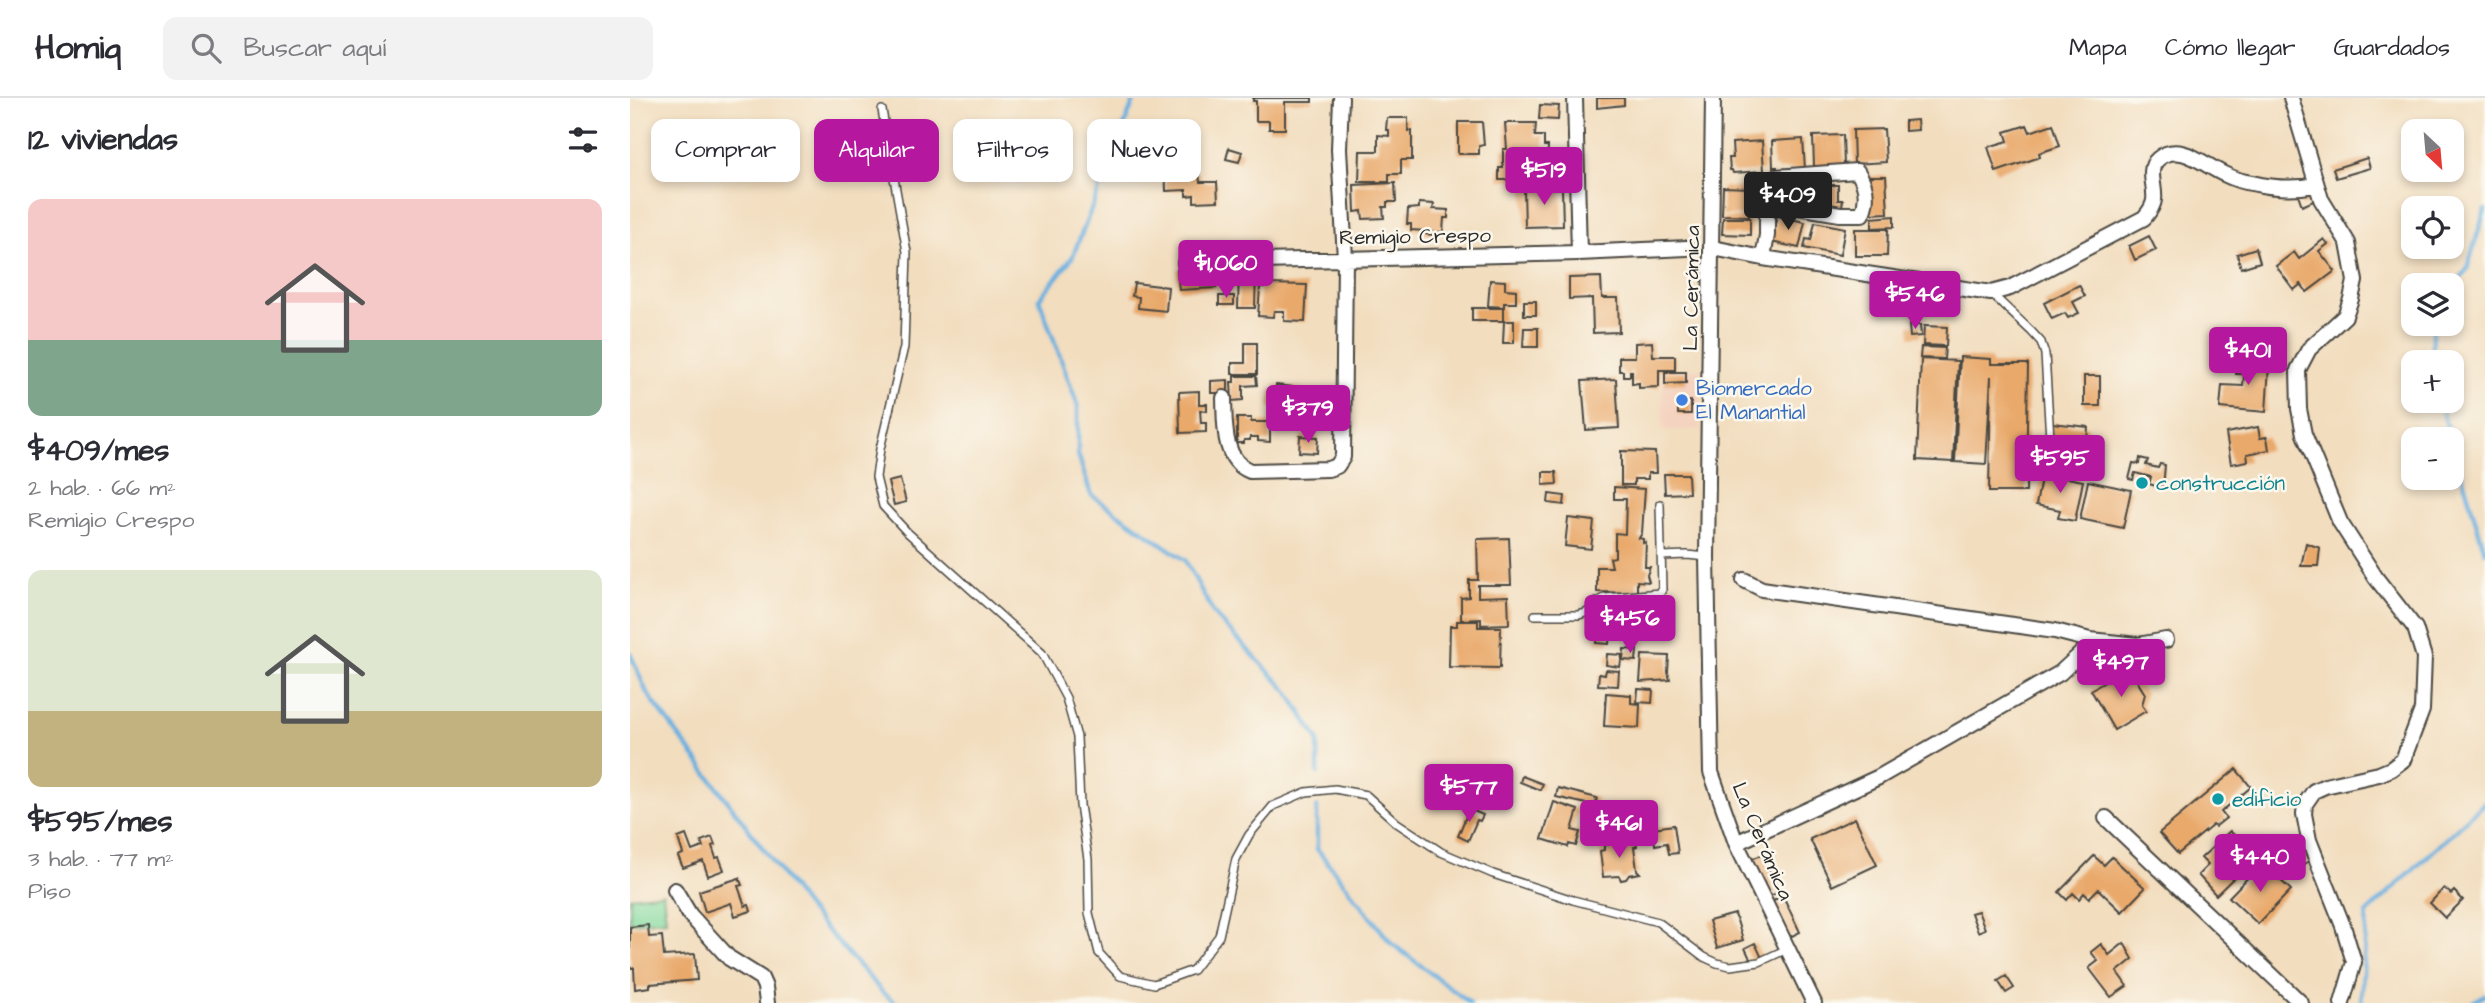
<!DOCTYPE html>
<html lang="es">
<meta charset="utf-8">
<style>
:root{--surface:#fff;--page:#f2f2f3;--text:#2b2b33;--muted:#7c7c81;--line:#e1e1e2;--accent:#b5179e}
body{margin:0;font-family:"Architects Daughter",sans-serif;background:var(--page);color:var(--text);height:100vh;display:flex;flex-direction:column;font-size:26px;white-space:nowrap}
*{box-sizing:border-box;margin:0}
p{font-size:23px;color:var(--muted)}
.icon{flex:none;width:38px;height:38px;fill:none;stroke:currentColor;stroke-width:2;stroke-linecap:round;stroke-linejoin:round}
.map{position:relative;flex:1;overflow:hidden}
.sheet{display:flex;flex-direction:column;background:var(--surface);width:630px}
.sheet>*{flex:none}
.banner{position:absolute;left:21px;top:21px;width:665px;height:63px;display:flex;gap:14px}
.needle{width:46px;rotate:154deg}
.controls{position:absolute;left:1771px;top:21px;display:grid;gap:14px}
.controls a{display:grid;place-items:center;width:63px;height:63px;border-radius:14px;background:var(--surface);box-shadow:0 4px 10px #0003;font-size:35px}
.price{position:absolute;translate:-50% -60px;padding:0 16px;border-radius:7px;background:var(--accent);color:#fff;font-size:23px;line-height:46px;filter:drop-shadow(0 2px 4px #0008)}
.price::after{content:'';position:absolute;left:50%;top:42px;width:21px;height:16px;margin-left:-10px;background:inherit;clip-path:polygon(0 0,100% 0,50% 100%)}
.price.current{background:#222;color:#fff}
ul{padding:0;list-style:none}
li{display:grid;align-content:center;gap:14px;height:371px;padding:0 28px}
li span{display:grid;place-items:center;height:217px;border-radius:14px;color:#555}
li>.icon{margin-inline-start:auto}
span .icon{width:126px;height:126px;fill:#fffc;stroke-width:1}
li b{font-size:30px}
h2{display:flex;justify-content:space-between;align-items:center;height:84px;padding:0 28px;font-size:30px}
.pill{padding:0 24px;border-radius:14px;background:var(--surface);box-shadow:0 4px 10px #0003;font-size:24px;line-height:63px}
.pill.current{background:var(--accent);color:#fff}
header{display:flex;align-items:center;gap:42px;box-sizing:border-box;height:98px;padding:0 35px;background:var(--surface);border-bottom:2px solid var(--line)}
header strong{font-size:33px}
nav{display:flex;gap:38px;margin-inline-start:auto;font-size:24px}
.search{width:490px;height:63px;background:var(--page);display:flex;align-items:center;gap:18px;box-sizing:border-box;padding:0 24px;border-radius:14px;color:var(--muted);font-size:26px}
main{display:flex;flex:1;min-height:0}
.map>svg:first-child{display:block}
.built{fill:#f4d3c0}
.green{fill:#81d99d;stroke:#568264;stroke-width:2}
.lines{fill:none;stroke-linecap:round;stroke-linejoin:round}
.stream{stroke:#68afdf;stroke-width:4.5}
.building{fill:#e9a96b}
.lane-casing{stroke:#494641;stroke-width:10}
.street-casing{stroke:#494641;stroke-width:18}
.lane{stroke:#fff;stroke-width:7}
.street{stroke:#fff;stroke-width:14}
.shop-dot{fill:#3f7fe0;stroke:#fbf7ec;stroke-width:2.5}
.culture-dot{fill:#0f9aa8;stroke:#fbf7ec;stroke-width:2.5}
.labels{text-anchor:middle;stroke-width:5;stroke-linejoin:round;paint-order:stroke}
.street-label{font-size:21px;fill:#2b2b2b;stroke:#fbf7ec}
.shop-label{font-size:21px;fill:#366cbe;stroke:#fbf7ec;text-anchor:start}
.culture-label{font-size:21px;fill:#0d838f;stroke:#fbf7ec;text-anchor:start}
</style>
<header>
<strong>Homiq</strong>
<div class="search"><svg class="icon" aria-label="search" viewBox="0 0 24 24"><circle cx="10" cy="10" r="6"/><path d="M15 15l6 6"/></svg>Buscar aquí</div>
<nav><a>Mapa</a><a>Cómo llegar</a><a>Guardados</a></nav>
</header>
<main>
<section class="sheet">
<h2>12 viviendas<svg class="icon" aria-label="filters" viewBox="0 0 24 24"><path d="M4 7h16M4 17h16"/><circle cx="9" cy="7" r="2"/><circle cx="15" cy="17" r="2"/></svg></h2>
<ul>
<li><span style="background:linear-gradient(#f6c9c9 65%,#7fa58c 0)"><svg class="icon" aria-label="home" viewBox="0 0 24 24"><path d="M3 11l9-7 9 7M6 9v11h12V9"/></svg></span><div><b>$409/mes</b><p>2 hab. · 66 m²</p><p>Remigio Crespo</p></div></li>
<li><span style="background:linear-gradient(#dfe7d0 65%,#c2b280 0)"><svg class="icon" aria-label="home" viewBox="0 0 24 24"><path d="M3 11l9-7 9 7M6 9v11h12V9"/></svg></span><div><b>$595/mes</b><p>3 hab. · 77 m²</p><p>Piso</p></div></li>
</ul>
</section>
<div class="map">
<svg width="1855" height="905" viewBox="0 0 1855 905">
<rect width="100%" height="100%" fill="#fbf7ec"/>
<filter id="ink" filterUnits="userSpaceOnUse"><feTurbulence type="fractalNoise" baseFrequency=".0143" numOctaves="2"/><feDisplacementMap in="SourceGraphic" scale="14" xChannelSelector="R" yChannelSelector="G"/><feConvolveMatrix kernelMatrix="1 2 1 2 8 2 1 2 1" color-interpolation-filters="sRGB"/></filter>
<filter id="wash" filterUnits="userSpaceOnUse"><feTurbulence type="fractalNoise" baseFrequency=".00686" numOctaves="4" result="noise"/><feDisplacementMap in="SourceGraphic" scale="28" xChannelSelector="R" yChannelSelector="G"/><feGaussianBlur stdDeviation="1.57" result="paint"/><feColorMatrix in="noise" values="0 0 0 0 0 0 0 0 0 0 0 0 0 0 0 0 0 1.4 0 .05"/><feComposite in="paint" operator="in"/></filter>
<g filter="url(#wash)">
<rect width="100%" height="100%" fill="#f2ddbe"/>
<!-- built -->
<path class="built" d="M1071 271 1070 331 1033 332V273Z"/>
<!-- green -->
<path class="green" d="M33 795 36 822 0 825V799Z"/>
<g class="lines">
<!-- stream -->
<path class="stream" d="M505 0 442 160 409 201 448 308V356L461 397 555 462 584 516 658 594 688 642V675
M1822 193 1837 171 1855 112
M1802 264 1803 226
M1809 303 1821 341
M1822 344 1855 454
M0 555 17 595 178 811 253 895 266 905
M687 709V751L761 845 840 905
M1731 905 1737 815 1855 704
M1842 905 1855 897"/>
</g>
<g id="blocks">
<!-- building -->
<path class="building" d="M623 0H682V4H655V31H639V23H626V3H623Z
M967 0H994V7L967 10Z
M910 7 929 8 928 22 909 21Z
M757 20H778V33H782V62H771V76H759V84H729L730 53H748V37L759 38V32H756Z
M1287 22 1288 32 1275 33V23Z
M828 24H852L854 47 849 48V56H828Z
M875 25H906L905 38H914V48H918L917 68H901V86H883V82H869V70H873V51H877Z
M1423 26 1430 48 1409 55 1410 59 1366 74 1358 49 1378 43 1375 34 1397 27 1400 34Z
M1254 31 1256 64 1224 66 1223 32Z
M1213 37 1214 68 1184 69 1183 38Z
M1173 41 1175 71 1147 72V69H1143L1142 43Z
M1132 43 1134 73 1103 75 1102 72H1100L1099 60H1103L1102 45Z
M599 50 612 54 609 64 596 61Z
M1737 60 1740 70 1706 80 1703 71Z
M560 68V75H569L570 84H587L588 103 564 104V97L556 98V92L536 93 535 69Z
M1238 78H1256L1258 115 1239 116Z
M765 85 766 104H757V109H753L754 120 733 121 732 113 725 114 724 87Z
M1197 87H1208V102H1213L1212 108 1196 107Z
M1093 89 1120 90 1119 118 1092 117Z
M932 90 933 128 895 129 894 91Z
M1682 91 1686 102 1672 108 1668 96Z
M789 105 804 106 803 111 818 112V120H814L813 134H804V137L795 136V133L781 132V126H777L778 111 789 110Z
M1147 118 1175 124 1169 150 1141 144Z
M1264 118V129L1242 130V120Z
M1093 120H1120V137L1092 136Z
M1185 124 1215 130 1210 157 1174 150 1176 141 1181 142Z
M1225 131H1258L1257 158H1225Z
M1519 138 1526 152 1505 162 1499 148Z
M1694 141 1698 146 1689 153 1705 173 1677 194 1671 186 1664 192 1646 168 1664 154 1669 161Z
M1626 150 1630 164 1611 170 1607 156Z
M585 169 586 190 549 192 547 172Z
M609 171 626 172 625 210H608Z
M971 179 972 200H988L989 234 963 235 962 200 939 201V180Z
M860 182 875 183V191L886 192V205H874V209L858 208Z
M504 185 538 189 536 213 508 210 509 199 502 198Z
M637 186 677 187 675 224 654 223V213H644L643 219 628 218 630 189H637Z
M1449 187 1455 198 1443 204 1449 215 1438 220 1435 215 1422 221 1414 205Z
M589 198H604V207H589Z
M894 203H906V217H894Z
M842 210H873V223H842Z
M874 223H884V245H873Z
M1279 227H1290L1291 238 1280 239Z
M1294 228 1317 229 1316 248 1293 247Z
M894 230H908V249H893Z
M1022 244 1023 258H1045V272H1029V289L1009 290V285L1002 286V273H1000V278H993V273H989V259H1005V245Z
M615 245H627V276H602V265H615Z
M1291 249 1315 250 1314 261 1290 260Z
M1330 259 1361 261V266H1398L1396 394H1359L1361 278 1356 366 1325 364Z
M1608 259 1634 261 1633 268H1639L1636 314 1590 310 1592 287 1613 288 1614 276H1606Z
M1291 261 1328 263 1323 364 1287 362Z
M1035 274H1056V285L1035 286Z
M604 278H626L627 287 613 288V302L602 303 601 284H604Z
M1454 278H1470V308H1454Z
M986 281 989 330 956 332 952 283Z
M598 282V295H581V283Z
M646 287 672 290 670 307 672 308V312L656 310 657 307 653 306V311L639 309 641 291 645 292Z
M569 293V306H577V313L570 312 571 325H576V334L550 335 549 294Z
M1061 303V316H1048V304Z
M607 320H621V324H640V344L628 343V339H620V342H614V345H607Z
M1422 325 1458 329 1457 342 1463 343 1462 359 1418 355Z
M1628 329 1630 340 1637 339 1639 352 1617 356 1618 363 1601 366 1596 335Z
M670 338 688 339 687 355 669 354Z
M991 353 1025 354 1026 375H1018V381H1004V387H991Z
M1419 356 1457 360 1454 374 1417 370Z
M1510 360 1518 362 1516 367 1528 370 1530 366 1535 367 1533 390 1519 386 1521 379 1505 375 1503 382 1499 381 1503 365 1509 366Z
M913 374H926L927 386 913 387Z
M1412 375 1453 383 1445 423 1428 420 1430 412 1406 407Z
M1034 376H1058L1059 395 1035 396Z
M270 381 276 404 264 407 258 384Z
M1458 383 1501 392 1493 430 1450 421Z
M984 389 1015 391 1012 435 1009 440 1013 441V445L1016 444 1015 469H1020L1017 477 1019 484 1007 483V495L967 494V469H982L980 460 985 459V435L995 436 996 401H984Z
M919 396 935 398 934 407 918 405Z
M938 420 964 423 961 451 935 448Z
M879 440 881 487H848V499L878 498 879 526 851 527V521L831 522V500L839 499V482H848L847 441Z
M1676 445 1690 450 1688 468H1671Z
M968 518 986 519 985 532 968 531Z
M827 523H848V529H871L870 570 819 569 820 528H827Z
M967 534 980 535 979 546 966 545Z
M994 551 1007 552 1006 563 993 562Z
M977 556 992 557 990 569 976 567Z
M1012 557 1039 558 1038 574 1040 582 1010 584Z
M1499 570 1515 596 1512 607 1516 613 1484 632 1461 592Z
M976 572 989 573 988 588 968 587 969 576 975 577Z
M1008 591 1023 592 1022 605 1007 604Z
M976 595 1001 597V605L1010 606 1009 630 974 628Z
M1606 671 1621 689 1591 714 1596 720 1585 729 1583 727 1548 756 1529 735Z
M892 678 913 686 910 692 890 684Z
M928 690 967 700 965 708 926 699Z
M924 704 948 712 942 732 950 734 946 748 939 746 938 749 912 741Z
M975 708 994 709V720L975 719Z
M839 711 853 717 850 723 847 722 838 743 828 738Z
M1225 720 1247 767 1202 788 1180 741Z
M1044 727 1048 755 1039 756 1037 745 1025 747 1023 730Z
M1600 733 1616 749 1611 754 1620 764 1586 797 1568 777 1578 767 1571 760Z
M56 737 62 753 73 749 71 743 82 739 85 747 82 748 86 760 89 759 94 772 78 778 73 763 53 770 48 758 53 756 48 740Z
M1006 742 1007 748 1004 749 1007 772 1010 775 999 777 996 781 991 782 989 778 973 779 970 753 974 752V747Z
M1671 745 1679 763 1672 767 1663 749Z
M1133 756 1149 794 1136 800 1120 762Z
M1464 758 1474 767 1482 759 1515 790 1492 814 1468 791 1459 800 1454 795 1449 801 1443 795 1437 802 1429 794Z
M1632 765 1661 792 1628 826 1599 799Z
M109 780 112 787 108 788 115 808 119 807 121 813 105 818 101 805 75 814 69 793Z
M1814 790 1821 796 1824 793 1833 802 1815 820 1800 805Z
M1153 798 1170 834 1156 841 1139 805Z
M1348 813 1355 831 1348 834 1341 815Z
M1105 816 1113 842 1087 850 1079 823Z
M18 827 19 839 32 838 34 858 65 856 67 882 20 886V889L5 891 4 870H0V829Z
M1125 845 1132 860 1122 865 1115 850Z
M1494 845 1503 861 1487 874 1497 888 1481 899 1459 870 1468 863 1461 854 1471 846 1479 857Z
M1376 878 1384 890 1376 895 1368 883Z"/>
</g>
</g>
<g filter="url(#ink)">
<use href="#blocks" fill-opacity="0" stroke="#494641" stroke-width="2"/>
<g class="lines">
<!-- lane casing -->
<g class="lane-casing">
<path id="lane" d="M252 12 277 154 274 249 250 351 246 379 253 408 277 434 412 555 436 600 447 639 450 707 458 761 459 815 469 855 490 878 524 886 563 872 589 838 606 761 619 737 643 708 676 694 705 691 736 697 767 725 811 754 863 776 943 802 1028 824 1074 859 1087 865 1100 868 1129 864 1157 851
M1361 195 1401 233 1411 244 1415 256 1420 341
M1031 458 1057 457 1077 459
M905 517H949L958 514 965 505 975 500 1030 495 1032 492 1030 406"/>
</g>
<!-- street casing -->
<g class="street-casing">
<path id="street" d="M945 0 949 155
M1083 0 1077 459 1081 674 1106 745 1184 905
M1661 0 1691 101 1718 145 1725 183 1721 201 1715 218 1679 251 1668 272 1669 311 1674 336 1710 424 1746 480 1785 530 1794 559 1792 612 1773 662 1761 671 1749 676 1695 688 1684 693 1675 706 1674 716 1679 742 1713 828 1724 864 1712 905
M908 74 947 75
M1083 150 1133 160 1361 195 1380 190 1514 120C1518 115 1523 110 1524 102 1526 89 1516 71 1528 61 1550 42 1576 69 1596 77 1604 81 1614 84 1622 85 1643 90 1666 91 1686 87
M1133 160 1137 137V84L1146 79 1227 73C1236 86 1239 100 1232 116H1210L1138 104
M555 165 949 155 1057 150
M594 300C595 325 592 362 620 373L698 371 707 368 713 359 715 161 709 51 711 0
M1114 482 1132 491 1425 533 1460 542 1508 547 1536 542
M1476 720 1671 905
M1106 745 1249 679 1430 575 1455 552 1460 542
M45 792 60 817 99 860 131 880 135 889 137 905"/>
</g>
<!-- lane -->
<use href="#lane" class="lane"/>
<!-- street -->
<use href="#street" class="street"/>
</g>
</g>
<!-- markers -->
<circle class="shop-dot" cx="1052" cy="302" r="7"/>
<g class="culture-dot">
<circle cx="1512" cy="385" r="7"/>
<circle cx="1588" cy="701" r="7"/>
</g>
<g class="labels">
<!-- street labels -->
<g class="street-label">
<text transform="translate(785 138) rotate(-1)" y="7">Remigio Crespo</text>
<text transform="translate(1061 190) rotate(-89)" y="7">La Cerámica</text>
<text transform="translate(1133 743) rotate(67)" y="7">La Cerámica</text>
</g>
<!-- shop labels -->
<g class="shop-label">
<text x="1066" y="297">Biomercado<tspan x="1066" dy="24">El Manantial</tspan></text>
</g>
<!-- culture labels -->
<g class="culture-label">
<text x="1526" y="392">construcción</text>
<text x="1602" y="708">edificio</text>
</g>
</g>
</svg>
<div class="controls">
<a><svg class="needle" viewBox="-14 -14 28 28"><path d="M0-13l5 13h-10z" fill="#e53935"/><path d="M0 13l5-13h-10z" fill="#7c7c81"/></svg></a>
<a><svg class="icon" aria-label="locate" viewBox="0 0 24 24"><circle cx="12" cy="12" r="6"/><path d="M12 2v4M12 18v4M2 12h4M18 12h4"/></svg></a>
<a><svg class="icon" aria-label="layers" viewBox="0 0 24 24"><path d="M12 4l9 5-9 5-9-5zM3 14l9 5 9-5"/></svg></a>
<a>+</a>
<a>−</a>
</div>
<b class="price" style="left:914px;top:109px">$519</b>
<b class="price current" style="left:1158px;top:134px">$409</b>
<b class="price" style="left:596px;top:202px">$1,060</b>
<b class="price" style="left:1285px;top:233px">$546</b>
<b class="price" style="left:1618px;top:289px">$401</b>
<b class="price" style="left:678px;top:347px">$379</b>
<b class="price" style="left:1430px;top:397px">$595</b>
<b class="price" style="left:1000px;top:557px">$456</b>
<b class="price" style="left:1491px;top:601px">$497</b>
<b class="price" style="left:839px;top:726px">$577</b>
<b class="price" style="left:989px;top:762px">$461</b>
<b class="price" style="left:1630px;top:796px">$440</b>
<div class="banner">
<a class="pill">Comprar</a>
<a class="pill current">Alquilar</a>
<a class="pill">Filtros</a>
<a class="pill">Nuevo</a>
</div>
</div>
</main>
